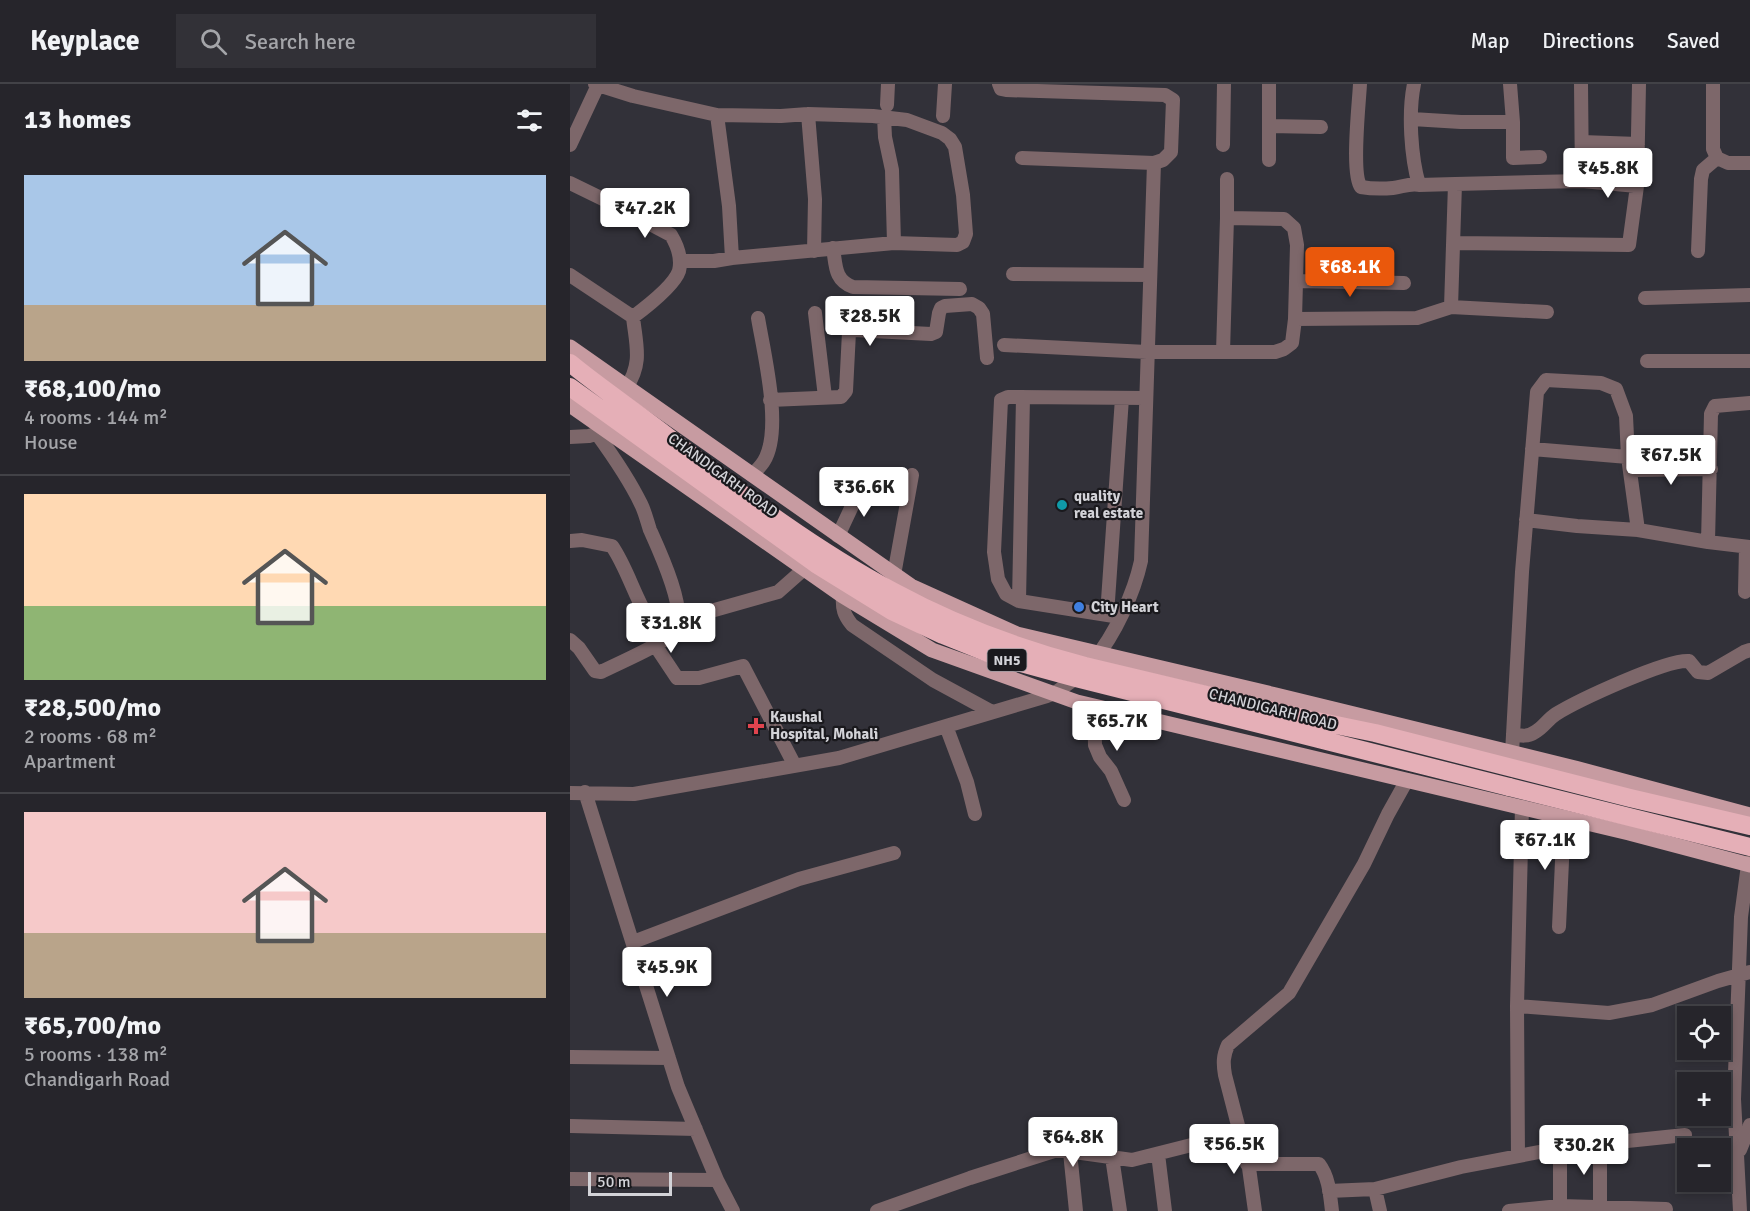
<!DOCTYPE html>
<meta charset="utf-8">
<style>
:root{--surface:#26252b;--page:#323137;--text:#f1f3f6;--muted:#a4a5a9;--line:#424247;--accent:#ea580c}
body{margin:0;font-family:Signika,sans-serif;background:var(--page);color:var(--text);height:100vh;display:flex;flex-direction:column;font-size:22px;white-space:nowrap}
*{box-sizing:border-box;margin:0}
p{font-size:20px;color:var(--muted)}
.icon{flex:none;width:33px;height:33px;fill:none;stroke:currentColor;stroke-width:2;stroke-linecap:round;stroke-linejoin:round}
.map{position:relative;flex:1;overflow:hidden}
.sheet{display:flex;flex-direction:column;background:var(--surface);width:570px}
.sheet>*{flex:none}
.fabs{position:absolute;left:1107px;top:922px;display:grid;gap:12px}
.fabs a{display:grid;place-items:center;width:54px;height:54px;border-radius:0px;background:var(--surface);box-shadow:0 3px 9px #0003,0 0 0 2px var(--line);font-size:30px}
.scale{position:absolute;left:18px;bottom:15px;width:84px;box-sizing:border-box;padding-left:6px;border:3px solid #d3d3d8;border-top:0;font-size:16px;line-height:21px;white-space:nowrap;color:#d3d3d8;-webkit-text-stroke:4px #1a191d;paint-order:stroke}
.price{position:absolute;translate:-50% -51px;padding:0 14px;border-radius:6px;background:#fff;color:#222;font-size:20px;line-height:39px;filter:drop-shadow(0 2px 3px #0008)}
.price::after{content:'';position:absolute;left:50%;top:36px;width:18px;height:14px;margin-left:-9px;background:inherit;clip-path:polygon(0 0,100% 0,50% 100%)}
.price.on{background:var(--accent);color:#fff}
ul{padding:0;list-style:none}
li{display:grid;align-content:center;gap:12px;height:318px;padding:0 24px}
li+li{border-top:2px solid var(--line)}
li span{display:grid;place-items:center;height:186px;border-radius:0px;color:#555}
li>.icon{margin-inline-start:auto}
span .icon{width:108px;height:108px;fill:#fffc;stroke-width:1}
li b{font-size:26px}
h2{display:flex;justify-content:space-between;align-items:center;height:72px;padding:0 24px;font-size:26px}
header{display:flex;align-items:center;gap:36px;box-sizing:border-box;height:84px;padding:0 30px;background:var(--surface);border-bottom:2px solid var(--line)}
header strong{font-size:28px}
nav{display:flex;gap:33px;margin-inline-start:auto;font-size:21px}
.search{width:420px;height:54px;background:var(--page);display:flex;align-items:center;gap:15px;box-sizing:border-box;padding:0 21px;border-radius:0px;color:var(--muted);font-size:22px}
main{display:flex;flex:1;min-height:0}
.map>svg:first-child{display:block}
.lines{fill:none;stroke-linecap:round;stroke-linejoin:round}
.minor{stroke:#7d676a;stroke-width:14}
.major{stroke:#c79ba1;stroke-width:15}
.highway{stroke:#e5afb7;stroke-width:18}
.highway-bridge{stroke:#e5afb7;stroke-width:18}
.culture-dot{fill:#0f9aa8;stroke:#1a191d;stroke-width:2}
.shop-dot{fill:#3f7fe0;stroke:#1a191d;stroke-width:2}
.health-dot{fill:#e0444e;stroke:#1a191d;stroke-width:2}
.labels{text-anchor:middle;stroke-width:4.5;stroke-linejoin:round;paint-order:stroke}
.shield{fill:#1a191d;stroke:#9c9ba0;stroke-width:1.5}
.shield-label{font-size:14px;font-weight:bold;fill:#d3d3d8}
.street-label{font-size:15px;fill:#d3d3d8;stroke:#1a191d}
.poi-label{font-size:15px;font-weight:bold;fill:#d3d3d8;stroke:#1a191d;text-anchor:start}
</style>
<header>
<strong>Keyplace</strong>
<div class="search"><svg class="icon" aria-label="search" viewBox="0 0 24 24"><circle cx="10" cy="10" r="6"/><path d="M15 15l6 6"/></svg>Search here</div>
<nav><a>Map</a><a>Directions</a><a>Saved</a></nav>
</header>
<main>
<section class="sheet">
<h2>13 homes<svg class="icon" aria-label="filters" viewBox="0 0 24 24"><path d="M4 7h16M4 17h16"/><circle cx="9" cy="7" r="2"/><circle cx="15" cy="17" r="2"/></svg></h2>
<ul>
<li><span style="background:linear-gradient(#a9c7e8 70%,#b9a48a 0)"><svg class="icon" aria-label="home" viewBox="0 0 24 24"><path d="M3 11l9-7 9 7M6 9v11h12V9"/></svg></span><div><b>₹68,100/mo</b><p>4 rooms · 144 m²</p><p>House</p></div></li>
<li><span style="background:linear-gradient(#ffd9b3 60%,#8fb573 0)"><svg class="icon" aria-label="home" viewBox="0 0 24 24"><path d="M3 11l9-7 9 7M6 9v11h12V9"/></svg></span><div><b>₹28,500/mo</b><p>2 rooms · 68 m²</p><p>Apartment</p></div></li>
<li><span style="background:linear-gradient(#f6c9c9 65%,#b9a48a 0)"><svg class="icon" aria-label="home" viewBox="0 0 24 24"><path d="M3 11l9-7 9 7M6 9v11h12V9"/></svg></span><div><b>₹65,700/mo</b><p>5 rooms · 138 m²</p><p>Chandigarh Road</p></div></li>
</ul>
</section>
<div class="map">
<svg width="1180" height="1127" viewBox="0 0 1180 1127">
<rect width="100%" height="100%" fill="#323139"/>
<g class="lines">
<!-- minor -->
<path class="minor" d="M25 0 63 12 147 31 159 122 162 174 144 177H110
M429 0 431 5 436 6 595 11 603 16 601 68 593 76 584 79 571 477C564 509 545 551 523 577
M699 0V76
M790 0C789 20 781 90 791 103 802 105 812 105 823 104 832 103 840 99 849 101L885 100
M844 0C838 29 841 73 849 101
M1143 0V65L1147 74 1158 79H1180
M317 21 318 0
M238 30 245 115 244 167
M147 31 211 32 238 30 303 32 337 36 372 49 380 55 385 63 393 111 396 150 393 158 387 161 324 159 162 174
M373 32 375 0
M314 33 315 53 322 86 324 159
M842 35 891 38H943L940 0
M943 38V74L970 73
M699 42 751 43
M1012 58 1068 60
M0 61 28 1
M653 61 654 0
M452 74 584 79
M1012 97 1067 102
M0 99 41 119 101 151C107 161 112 175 109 187 104 202 75 224 63 233
M657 134V95
M883 159 1059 161 1067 102 1069 0
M263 164C266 181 264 196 283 203L390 205
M1128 167 1131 95 1133 86 1147 74
M443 190 580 191
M0 191 63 233C66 261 73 279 56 304
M726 197 834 199
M1075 214 1180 211
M881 223 977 228
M245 229 255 313
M434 261 577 268H705L714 265 722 259 725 235 847 234 881 223 885 100 1012 97 1011 0
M653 268 657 134 714 135 724 144 727 161 725 235
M1077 277H1180
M453 313 449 517 550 533
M200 316 271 313 276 307 279 248 284 246 361 250 366 248 369 229 371 224 375 222 402 220 409 224 413 230 417 274
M0 353 19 352 36 347
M962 365 1058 373
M1061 386 1141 385
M182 391C186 387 191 382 194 377 213 346 194 270 188 234
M956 436 1007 442 1068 446 1138 458 1141 330 1145 322 1180 319
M268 452 291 403
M0 457 12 456 42 462C57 484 64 511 78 534L108 532 141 527 208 508 234 485
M1138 458 1180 463
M324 491 342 391
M1175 508 1176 463
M273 512C272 525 274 531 282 541L363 596 422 628
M449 517 436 510 428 495 424 468 431 316 438 313 576 314
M537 531 552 314
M0 556 9 564 25 587 31 588C46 580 99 558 106 546 117 526 89 466 80 446 77 437 75 428 71 420 59 395 43 372 27 350
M85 561 107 594H129L173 582 224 680
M524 622 525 661 530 673 541 687 554 716
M376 642 397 698 405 730
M943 650C951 652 958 653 965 648 973 644 978 635 986 630 1007 617 1096 575 1119 577L1128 588 1138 589 1174 568 1180 566
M942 669 952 488 967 308 976 296 1031 299 1046 305 1056 332 1058 373 1068 446
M15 708 108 1003 147 1096 163 1127
M0 709 64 710 269 674 477 612 485 609 510 591
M989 843 994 733
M63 858 229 795 324 769
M947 922 1039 929 1082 921 1148 897 1180 888
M0 973 99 974
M0 1042 126 1045
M1170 1066 1180 1041
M500 1068 506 1127
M588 1070 595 1127
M948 1072 947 922 952 723
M542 1073 550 1127
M677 1080H749C759 1093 760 1111 762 1127
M0 1095 147 1096
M805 1105 810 1127
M759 1107 805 1105 891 1083 990 1064 1115 1051
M1030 1123V1060
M307 1127 400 1094 484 1067H497L562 1076 669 1049
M685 1127 679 1084 655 991C653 979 653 972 658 961L719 909 794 780 818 730 837 696
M939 1127 990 1122 1096 1125
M990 1127V1064
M1170 1127 1164 1015 1171 833 1178 781 1180 778"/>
<!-- major -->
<path class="major" d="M0 263 341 502 447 550 706 611 1005 684 1180 731
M0 321 273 512 362 566 507 618 1059 749 1180 781"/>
<!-- highway -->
<path class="highway" d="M939 703 1180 763"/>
<!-- highway-bridge -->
<path class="highway-bridge" d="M0 279C34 307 71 331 106 359 174 413 247 467 324 508 383 540 450 565 515 582L742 636 805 649 1060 714 1180 742
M0 303 246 480 322 527 373 551 425 572 506 594 939 703"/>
</g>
<!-- markers -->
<circle class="culture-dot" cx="492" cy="421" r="6"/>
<circle class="shop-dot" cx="509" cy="523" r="6"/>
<path class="health-dot" d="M183 633h6v6h6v6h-6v6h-6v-6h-6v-6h6z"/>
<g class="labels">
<!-- shield labels -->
<rect class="shield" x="417.5" y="565" width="39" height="22" rx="4.5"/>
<g class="shield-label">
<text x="437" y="581">NH5</text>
</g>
<!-- street labels -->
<g class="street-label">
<text transform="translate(153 391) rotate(36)" y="5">CHANDIGARH ROAD</text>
<text transform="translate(703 625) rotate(14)" y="5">CHANDIGARH ROAD</text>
</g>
<!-- poi labels -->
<g class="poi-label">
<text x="504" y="417">quality<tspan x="504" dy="17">real estate</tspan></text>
<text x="521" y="528">City Heart</text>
<text x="200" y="638">Kaushal<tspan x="200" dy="17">Hospital, Mohali</tspan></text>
</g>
</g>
</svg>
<div class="fabs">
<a><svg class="icon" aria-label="locate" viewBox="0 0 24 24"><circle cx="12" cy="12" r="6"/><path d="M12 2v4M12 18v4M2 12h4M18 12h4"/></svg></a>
<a>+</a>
<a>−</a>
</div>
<div class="scale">50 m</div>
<b class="price" style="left:1038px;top:115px">₹45.8K</b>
<b class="price" style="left:75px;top:155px">₹47.2K</b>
<b class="price on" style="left:780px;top:214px">₹68.1K</b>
<b class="price" style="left:300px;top:263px">₹28.5K</b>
<b class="price" style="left:1101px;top:402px">₹67.5K</b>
<b class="price" style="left:294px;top:434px">₹36.6K</b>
<b class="price" style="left:101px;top:570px">₹31.8K</b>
<b class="price" style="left:547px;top:668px">₹65.7K</b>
<b class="price" style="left:975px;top:787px">₹67.1K</b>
<b class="price" style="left:97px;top:914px">₹45.9K</b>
<b class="price" style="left:503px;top:1084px">₹64.8K</b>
<b class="price" style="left:664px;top:1091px">₹56.5K</b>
<b class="price" style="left:1014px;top:1092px">₹30.2K</b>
</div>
</main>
